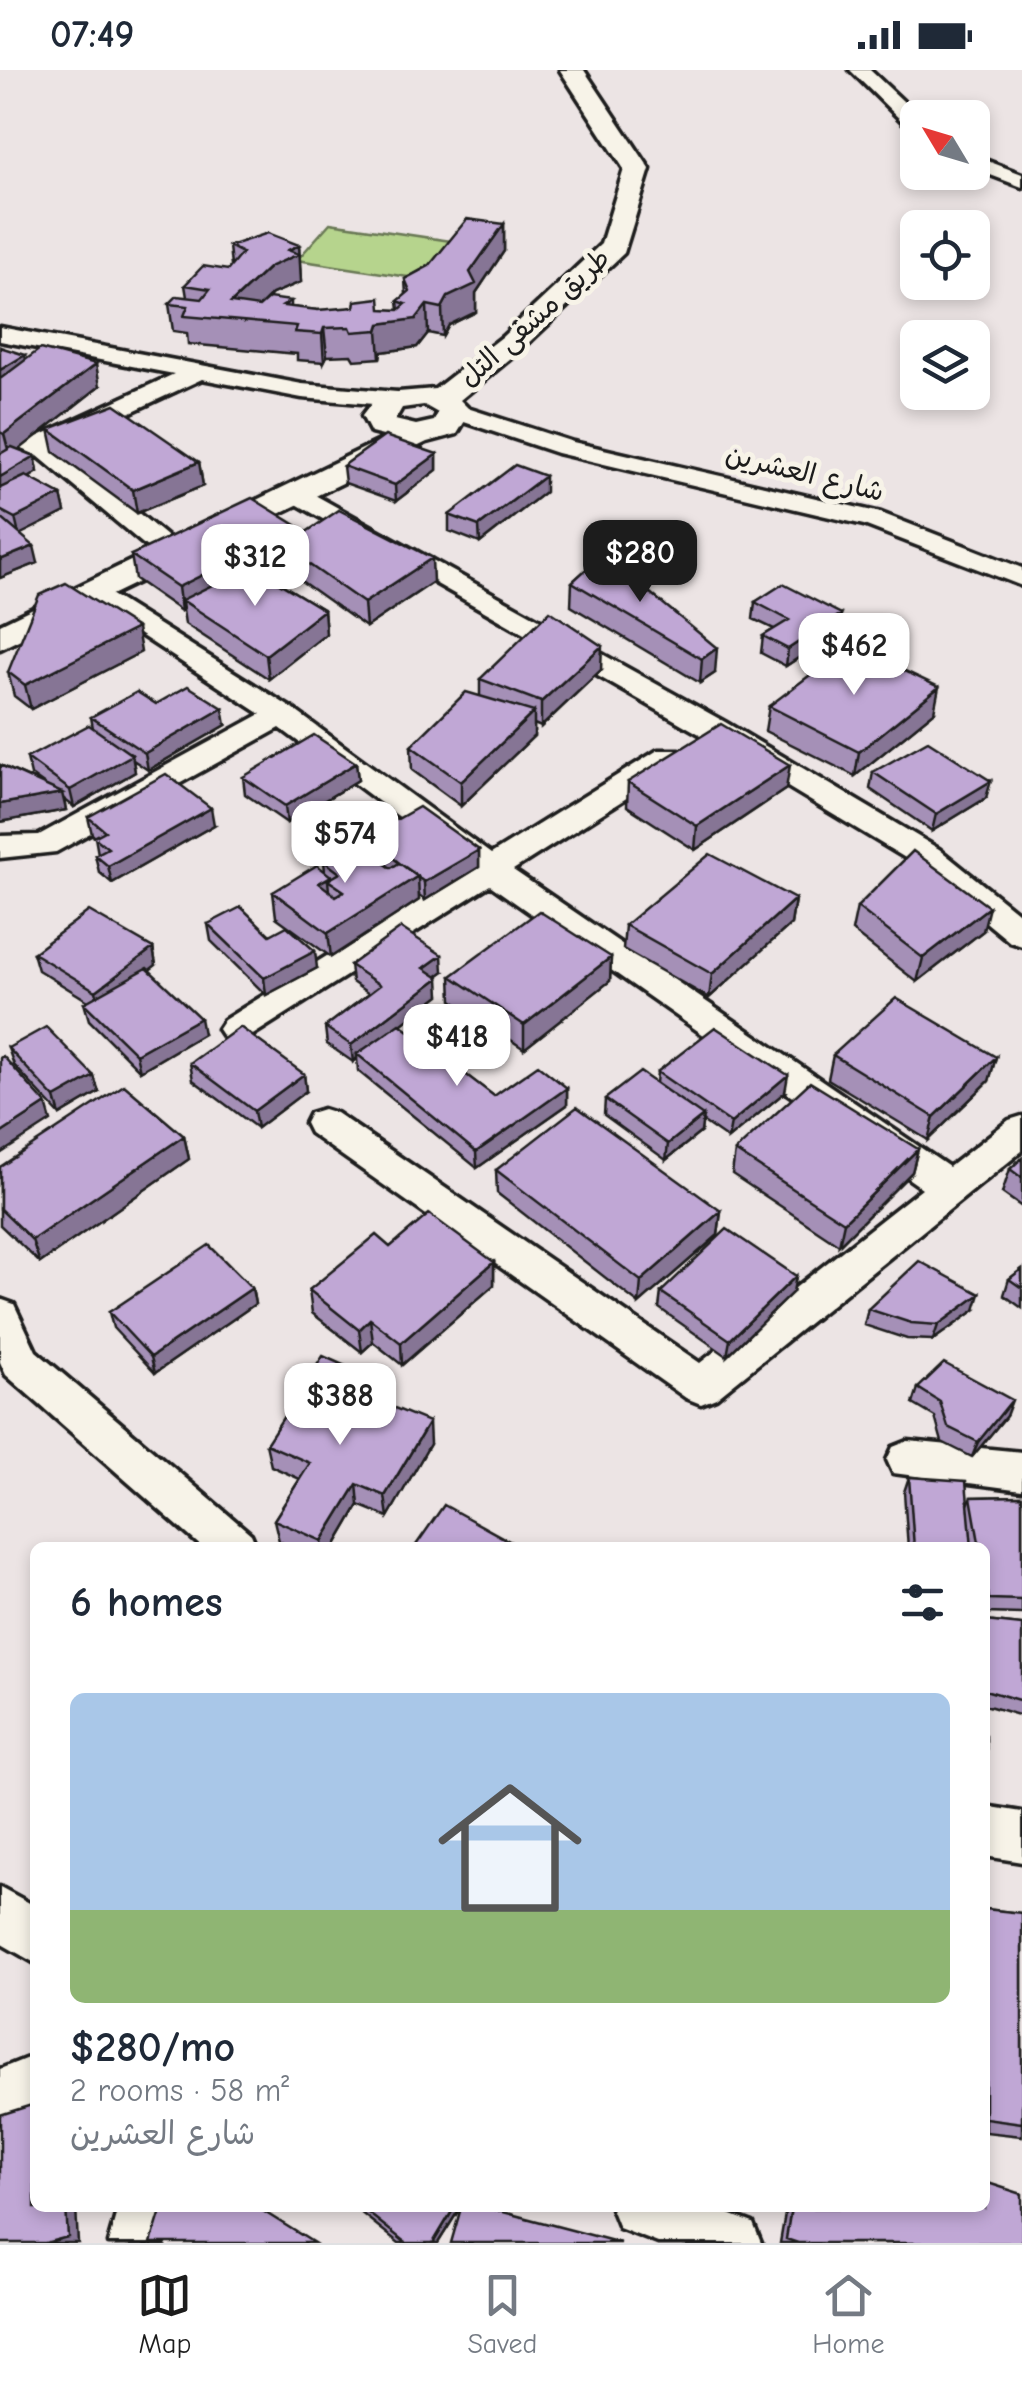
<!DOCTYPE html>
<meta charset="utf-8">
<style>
:root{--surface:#fff;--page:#f2f2f3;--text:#1f2937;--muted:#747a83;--line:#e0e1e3;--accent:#1c1c1c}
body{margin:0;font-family:"Comic Neue","Playpen Sans Arabic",sans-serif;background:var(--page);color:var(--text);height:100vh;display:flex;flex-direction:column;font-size:38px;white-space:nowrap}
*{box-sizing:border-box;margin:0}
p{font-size:32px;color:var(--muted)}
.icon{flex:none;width:55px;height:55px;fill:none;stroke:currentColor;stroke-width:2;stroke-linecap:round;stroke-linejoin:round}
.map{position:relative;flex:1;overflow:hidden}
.details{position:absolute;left:30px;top:1472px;width:960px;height:670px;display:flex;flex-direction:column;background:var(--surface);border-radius:15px;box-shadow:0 5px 15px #0003}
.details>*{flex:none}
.needle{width:65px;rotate:308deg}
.controls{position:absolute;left:900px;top:30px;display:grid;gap:20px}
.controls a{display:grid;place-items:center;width:90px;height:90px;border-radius:15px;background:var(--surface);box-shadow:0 5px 15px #0003;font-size:50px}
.price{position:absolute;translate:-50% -85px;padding:0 22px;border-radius:20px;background:#fff;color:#222;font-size:32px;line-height:65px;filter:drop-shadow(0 2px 5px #0008)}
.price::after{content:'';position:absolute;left:50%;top:60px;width:30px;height:22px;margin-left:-15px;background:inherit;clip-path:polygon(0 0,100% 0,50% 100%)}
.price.on{background:var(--accent);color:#fff}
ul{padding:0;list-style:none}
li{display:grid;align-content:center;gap:20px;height:530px;padding:0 40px}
li span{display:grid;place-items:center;height:310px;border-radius:15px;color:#555}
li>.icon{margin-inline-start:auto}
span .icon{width:180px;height:180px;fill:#fffc;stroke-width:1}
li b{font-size:42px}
h2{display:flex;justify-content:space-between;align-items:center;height:120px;padding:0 40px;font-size:42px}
.status{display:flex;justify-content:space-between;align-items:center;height:70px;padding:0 50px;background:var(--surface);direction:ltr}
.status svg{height:28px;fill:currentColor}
.dock{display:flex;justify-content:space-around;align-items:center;height:140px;border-top:2px solid var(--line);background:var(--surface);font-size:28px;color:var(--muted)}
.dock a{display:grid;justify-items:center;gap:5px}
.dock .on{color:var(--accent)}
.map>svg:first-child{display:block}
.green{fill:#b6d48d;stroke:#697854;stroke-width:2.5}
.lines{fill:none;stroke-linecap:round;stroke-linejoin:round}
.minor-casing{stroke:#1c1c1c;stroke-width:7}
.tertiary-casing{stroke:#1c1c1c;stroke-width:7}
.minor{fill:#f7f3e8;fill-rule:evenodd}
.tertiary{fill:#f7f3e8;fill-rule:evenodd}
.wall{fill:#a590b7;stroke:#1c1c1c;stroke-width:2.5}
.shaded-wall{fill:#867595;stroke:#1c1c1c;stroke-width:2.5}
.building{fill:#c0a7d5;stroke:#1c1c1c;stroke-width:2.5}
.labels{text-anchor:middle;stroke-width:10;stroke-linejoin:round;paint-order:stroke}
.far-street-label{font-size:28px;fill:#1c1c1c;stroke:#f7f3e8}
</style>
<div class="status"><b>07:49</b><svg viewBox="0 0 49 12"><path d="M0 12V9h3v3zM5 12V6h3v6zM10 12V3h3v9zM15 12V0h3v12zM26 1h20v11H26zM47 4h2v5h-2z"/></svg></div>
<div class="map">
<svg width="1022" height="2173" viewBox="0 0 1022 2173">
<rect width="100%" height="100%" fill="#ece4e4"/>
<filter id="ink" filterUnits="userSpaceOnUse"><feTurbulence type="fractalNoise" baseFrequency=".01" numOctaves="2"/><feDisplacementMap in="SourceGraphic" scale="20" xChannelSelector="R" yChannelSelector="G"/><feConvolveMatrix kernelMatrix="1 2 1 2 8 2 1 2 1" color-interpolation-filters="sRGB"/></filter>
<g filter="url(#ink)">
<!-- green -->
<path class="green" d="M330 153 464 173 434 211 297 190Z"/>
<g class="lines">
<!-- minor casing -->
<g class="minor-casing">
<path id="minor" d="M850 0H870L921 48 918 67Z
M972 85 1022 104V117L972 98Z
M0 257 302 314 397 322 409 329 397 336 302 328 202 309 58 376 166 466 170 472 166 478H148L38 386 0 402V384L174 304 0 271Z
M455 334 573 372 881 443 1022 498V516L864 455 557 383 446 346 443 341 446 336Z
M295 414 725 652 939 779 1022 846V876L1010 872 917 795 703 666 286 428 282 422Z
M94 514 293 639 491 784 658 680H680L684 687 680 694 513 800 949 1097 1009 1050 1022 1046V1081L716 1328 701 1334 686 1328 310 1063 305 1053 310 1043 323 1039 336 1043 700 1293 922 1118 490 815 248 968 236 972 224 968 218 959 224 950 468 798 280 658 56 782 0 788V766L39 765 261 644 84 528 80 522 84 516Z
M0 1229 14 1234 36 1281 251 1464 257 1478H203L6 1305 0 1292Z
M908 1371 1022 1382V1420L893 1403 887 1390 893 1377Z
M985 1736 1022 1742V1792L985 1786Z
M0 1817 35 1836V1893L0 1873Z
M35 1985V2039L0 2053V1999Z
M118 2138H174L164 2173H108Z
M611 2138H713L753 2153 761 2173H658L619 2158Z"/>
</g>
<!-- tertiary casing -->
<g class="tertiary-casing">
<path id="tertiary" d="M560 0H584L650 99 624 183 522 279 460 330 471 341 457 364 427 372 0 579V554L387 367 371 363 362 346 375 329 386 323 435 319 502 267 601 174 624 99ZM424 335 438 343 434 351 416 355 395 350 402 338Z"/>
</g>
<!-- minor -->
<use href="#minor" class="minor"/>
<!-- tertiary -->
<use href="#tertiary" class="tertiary"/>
</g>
<!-- wall -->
<path class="wall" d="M504 154V181L476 223V242L449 255 443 266 428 263 417 277 381 282 380 288 354 290 351 285 327 286 324 292 297 290V284L188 274 187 263 173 261 169 234 187 227 185 215 228 200 231 196 229 176 299 175 301 212 272 224 261 235 291 231V237L318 240H399L398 231 406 225 405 209Z
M0 277 26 290 100 316 19 379 35 386 38 402 29 408 61 425 65 442 20 464 38 493 0 508Z
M49 359 199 392 203 416 137 443 54 382Z
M437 384V400L396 431 345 413 343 396Z
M545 422 480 473 449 461V445Z
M300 466 433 512 366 557 287 501 286 489 260 501 324 540 326 564 269 609 185 554 183 540 181 541 135 509 131 485Z
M603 484 715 603 700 613 571 536 572 512Z
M755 532 841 544 839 561 786 596 761 583 763 566 774 559 753 549Z
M141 582 31 639 14 626 8 602Z
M601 600 541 657 534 654V666L461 736 412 700 411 676 480 626V609Z
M156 634 226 655 148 700 133 690 135 702 74 737 64 729 66 740 0 752V695L45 715 31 705 27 688 93 658 91 647Z
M769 636 934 642 855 706 765 661Z
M356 693 358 710 287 753 245 724 243 707Z
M873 702 986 728 932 761 870 719Z
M628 712 786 719 695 780 627 736Z
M88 747 214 755 112 813 99 802 95 785 98 784 95 767 92 764Z
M365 766 479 780V797L425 830 419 825V830L331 887 276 847 273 822 325 802 324 791Z
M795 829 791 854 709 928 623 879 625 855Z
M857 837 983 861 917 912 852 861Z
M208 854 270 865 317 898 266 925 211 871Z
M153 878 156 895 149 900 203 964 140 1001 89 950 84 933 88 931 38 900 33 883Z
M611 887 610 911 524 979 452 930 451 906Z
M350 895 443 902 437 906 440 925 400 955 494 1026 567 1018V1035L477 1098 358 1001 357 988 353 992 327 974 325 957 369 924 352 912Z
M8 978 99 1022 60 1045 14 995Z
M833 985 996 987 989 1011 928 1070 828 1009Z
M190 993 304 1004 306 1021 257 1058 193 1010Z
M657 1002 785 1022 728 1069 702 1051 701 1062 666 1090 604 1045 605 1029 656 1013Z
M184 1066 189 1089 40 1193 0 1155V1097Z
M918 1079 912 1102 839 1175 732 1104 735 1081Z
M1022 1088V1137L1002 1123 1010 1099Z
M496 1100 721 1141 718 1165 639 1234 497 1123Z
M390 1177 494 1192V1215L402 1295 373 1272 362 1282 312 1243 309 1220Z
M1022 1199V1238L1004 1225 1009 1209Z
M796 1206 793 1222 727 1286 659 1238 661 1222Z
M252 1218 255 1234 155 1303 113 1258 109 1242Z
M868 1239 975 1240 933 1270 907 1269 864 1255Z
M350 1298 352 1321 430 1374 388 1447 359 1435 334 1478H293L279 1471 274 1450 300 1409 271 1396 266 1374Z
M918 1318 1006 1346 972 1387 942 1372 935 1347 913 1334Z
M909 1407 968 1435 971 1427 1022 1426V1544L985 1543V1478H908L904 1422Z
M985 1551 1022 1555V1646L985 1635Z
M985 1839 1022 1843V2066L985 2062Z
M355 2138H460L438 2173H399Z
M786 2138H985L1022 2173H780Z"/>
<!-- shaded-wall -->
<path class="shaded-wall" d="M504 154V181L476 223V242L449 255 443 266 442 238 448 227 470 202Z
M299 175 301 212 272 224 244 252 231 233 288 180Z
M427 235 428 263 417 277 381 282 380 288 378 260 380 254Z
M324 258 327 286 324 292 322 264Z
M25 285 30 308 0 326V300Z
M96 294 100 316 10 387 4 364Z
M437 384V400L396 431 395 415Z
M35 386 38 402 0 426V407Z
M199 392 203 416 137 443 133 420Z
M545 406V422L480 473 479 456Z
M61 425 65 442 19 465 15 448Z
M299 457 302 481 284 477 286 489 191 536 182 530 183 540 181 541 178 517Z
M34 476 38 493 0 508V490Z
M432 488 433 512 366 557 364 533Z
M324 540 326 564 269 609 266 585Z
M841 544 839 561 786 596 788 579Z
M137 558 141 582 31 639 25 615Z
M602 576 601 600 541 657V632Z
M717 578 715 603 700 613 702 589Z
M939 617 934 642 855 706 859 682Z
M223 638 226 655 148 700 145 683Z
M534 642V666L461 736V712Z
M132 685 135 702 74 737 70 720Z
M356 693 358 710 287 753 285 736Z
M790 695 786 719 695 780 697 756Z
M991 711 986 728 932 761 936 744Z
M62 723 66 740 0 752V734Z
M211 738 214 755 112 813 108 796Z
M383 779 385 803 373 785Z
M479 780V797L425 830 424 812Z
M331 806V812L328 810 330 832 319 813Z
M418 806 419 830 331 887 328 863Z
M795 829 791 854 709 928 712 904Z
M989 837 983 861 917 912 923 888Z
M153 878 156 895 100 938 96 921Z
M315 881 317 898 266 925 264 908Z
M442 885 443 902 425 915 424 898Z
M611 887 610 911 524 979V955Z
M439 908 440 925 360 986 357 984V988L353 992 351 975Z
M200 948 203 964 140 1001 136 984Z
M996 987 989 1011 928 1070 934 1047Z
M304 1004 306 1021 257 1058 254 1041Z
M788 1005 785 1022 728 1069 731 1053Z
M94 1006 99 1022 60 1045 55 1028Z
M567 1018V1035L477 1098 476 1082Z
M46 1034 51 1051 0 1084V1064Z
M703 1046 701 1062 666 1090 668 1074Z
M184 1066 189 1089 40 1193 32 1170Z
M918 1079 912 1102 839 1175 844 1152Z
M721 1141 718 1165 639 1234 641 1211Z
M494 1192V1215L402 1295 401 1273Z
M796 1206 793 1222 727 1286 730 1270Z
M252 1218 255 1234 155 1303 151 1287Z
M980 1224 975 1240 933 1270 938 1255Z
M370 1249 373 1272 362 1282 359 1260Z
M350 1298 353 1320 341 1338 338 1315Z
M1012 1330 1006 1346 972 1387 978 1372Z
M429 1352 430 1374 388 1447 385 1426Z
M357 1414 359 1435 334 1478H323L322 1471Z
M66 2138H76L78 2173H45Z
M454 2138H460L438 2173H433Z"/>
<!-- building -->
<path class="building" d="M467 149 504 154 470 202 476 214 448 227 442 238 427 235 416 249 380 254 378 260 352 262 350 257 324 258 322 264 295 262 297 256 184 246 188 236 169 234 177 226 202 229 210 219 185 215 203 196 228 200 242 183 229 176 268 163 299 175 288 180 299 184 269 197 231 233 259 237 269 228 291 231 283 236 318 240 354 237 355 231 380 228 381 239 399 240 406 234 398 231 410 221 405 209 429 196Z
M0 277 25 285 0 300Z
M40 279 96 294 4 364 0 362V309Z
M115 334 199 392 133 420 49 359Z
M385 366 437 384 395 415 343 396Z
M12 377 35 386 0 407V384Z
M515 395 545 406 479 456 449 445Z
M26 406 61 425 15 448 0 440V418Z
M252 428 299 457 178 517 131 485Z
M339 440 432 488 364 533 284 477Z
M0 447 34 476 0 490Z
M603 484 717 578 702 589 572 512Z
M251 496 324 540 266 585 182 530Z
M66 513 137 558 25 615 8 602 39 525Z
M783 514 841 544 788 579 763 566 789 550 755 532Z
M550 541 602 576 541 632 480 609Z
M850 575 939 617 859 682 769 636Z
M188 616 223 638 145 683 91 647 137 622 156 634Z
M466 622 534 642 461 712 411 676Z
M721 654 790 695 697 756 628 712Z
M89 655 132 685 70 720 27 688Z
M314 665 356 693 285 736 243 707Z
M928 671 991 711 936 744 873 702Z
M0 695 62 723 0 734Z
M166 704 211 738 108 796 95 785 108 778 94 767 105 761 88 747Z
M419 737 479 780 424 812 366 767Z
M365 766 383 779 373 785 391 798 399 793 418 806 328 863 273 822 317 795 331 806 319 813 336 826 344 821 328 810 340 803 324 791Z
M913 781 989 837 923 888 857 837Z
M710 784 795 829 712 904 625 855Z
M241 837 270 865 287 856 315 881 264 908 208 854Z
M89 841 153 878 96 921 33 883Z
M539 841 611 887 524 955 451 906Z
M401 858 442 885 424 898 439 908 351 975 325 957 380 915 350 895Z
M147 898 200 948 136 984 84 933Z
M896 928 996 987 934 1047 833 985Z
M400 954 494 1026 538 995 567 1018 476 1082 357 984Z
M46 957 94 1006 55 1028 8 978Z
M240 957 304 1004 254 1041 190 993Z
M715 957 788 1005 731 1053 657 1002Z
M3 986 46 1034 0 1064V988Z
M640 1002 703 1046 668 1074 605 1029Z
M810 1012 918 1079 844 1152 735 1081Z
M124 1015 184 1066 32 1170 0 1139V1097Z
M577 1037 721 1141 641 1211 496 1100Z
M1022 1088V1108L1010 1099Z
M429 1144 494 1192 401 1273 370 1249 359 1260 309 1220 376 1165 390 1177Z
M727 1159 796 1206 730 1270 661 1222Z
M209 1175 252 1218 151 1287 109 1242Z
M919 1191 980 1224 938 1255 911 1253 868 1239Z
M1022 1199V1218L1009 1209Z
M323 1286 350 1298 338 1315 429 1352 385 1426 357 1414 322 1471 274 1450 310 1393 266 1374Z
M944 1293 1012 1330 978 1372 948 1357 940 1332 918 1318Z
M909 1407 966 1411 972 1478H914Z
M1022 1426V1530L989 1529 985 1507V1478H980L971 1427Z
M444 1435 522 1478H414Z
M985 1551 1022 1555V1631L985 1620Z
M985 1666H986L987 1709 985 1708Z
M985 1839 1022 1843V2053L985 2048Z
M35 2034V2138H66L68 2167 45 2173H0V2045Z
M985 2112 1022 2124V2173H798L786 2169 791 2138H985Z
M162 2138H258L314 2173H151Z
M362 2138H454L433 2173H406Z
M461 2138H488L621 2173H451Z"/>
</g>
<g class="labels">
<!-- far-street labels -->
<g class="far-street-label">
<text transform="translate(534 247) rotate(-42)" y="10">طريق مشفى التل</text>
<text transform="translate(805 402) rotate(14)" y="10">شارع العشرين</text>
</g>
</g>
</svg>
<div class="controls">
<a><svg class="needle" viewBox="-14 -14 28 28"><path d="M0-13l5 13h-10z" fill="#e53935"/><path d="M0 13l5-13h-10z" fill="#747a83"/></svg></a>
<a><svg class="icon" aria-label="locate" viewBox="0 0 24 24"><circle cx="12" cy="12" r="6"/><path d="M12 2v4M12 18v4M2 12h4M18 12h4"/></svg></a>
<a><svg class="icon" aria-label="layers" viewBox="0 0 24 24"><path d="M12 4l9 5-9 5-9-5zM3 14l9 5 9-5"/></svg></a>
</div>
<b class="price on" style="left:640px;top:535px">$280</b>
<b class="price" style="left:255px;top:539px">$312</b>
<b class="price" style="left:854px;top:628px">$462</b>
<b class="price" style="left:345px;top:816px">$574</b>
<b class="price" style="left:457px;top:1019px">$418</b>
<b class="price" style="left:340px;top:1378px">$388</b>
<section class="details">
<h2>6 homes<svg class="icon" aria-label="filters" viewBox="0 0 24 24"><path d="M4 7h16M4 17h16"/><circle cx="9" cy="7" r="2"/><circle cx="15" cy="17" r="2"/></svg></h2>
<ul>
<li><span style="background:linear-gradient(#a9c7e8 70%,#8fb573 0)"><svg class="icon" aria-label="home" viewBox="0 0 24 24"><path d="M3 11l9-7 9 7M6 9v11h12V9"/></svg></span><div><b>$280/mo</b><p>2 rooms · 58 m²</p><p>شارع العشرين</p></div></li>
</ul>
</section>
</div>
<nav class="dock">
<a class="on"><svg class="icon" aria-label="map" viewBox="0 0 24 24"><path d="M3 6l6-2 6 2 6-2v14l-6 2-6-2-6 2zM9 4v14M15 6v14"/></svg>Map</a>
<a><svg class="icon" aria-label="saved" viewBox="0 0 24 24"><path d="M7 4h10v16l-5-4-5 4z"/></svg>Saved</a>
<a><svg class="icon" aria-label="home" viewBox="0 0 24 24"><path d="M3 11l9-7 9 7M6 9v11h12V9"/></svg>Home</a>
</nav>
